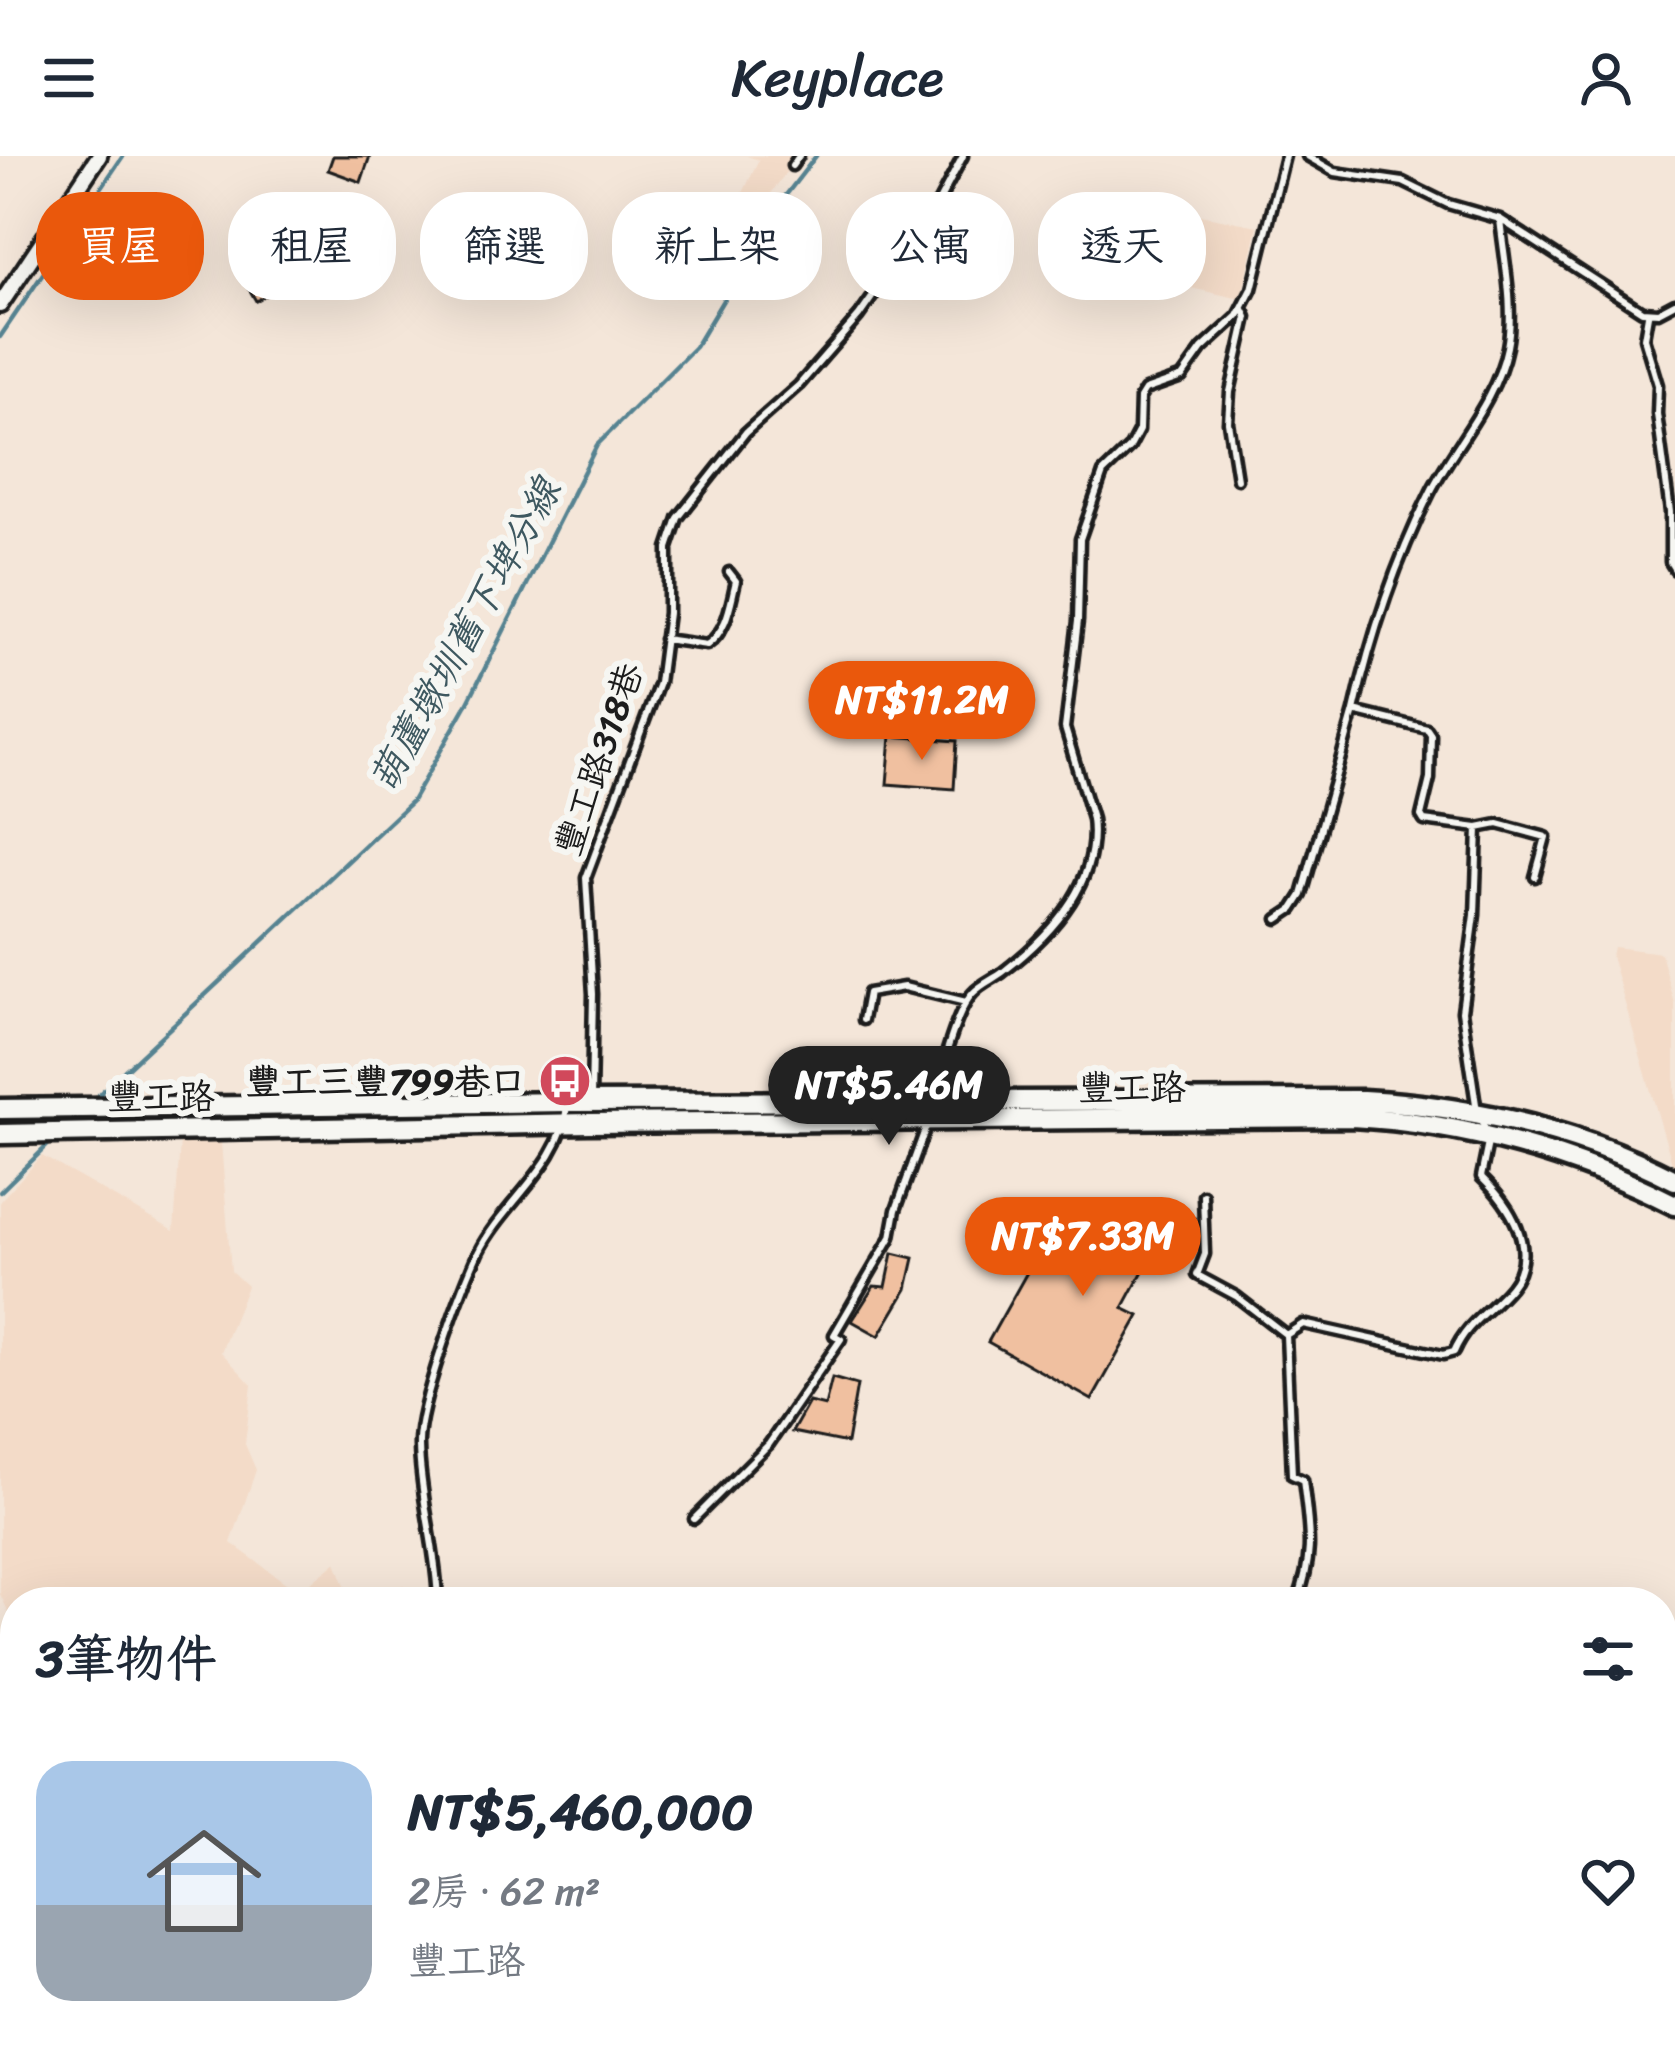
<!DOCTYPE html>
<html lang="zh-TW">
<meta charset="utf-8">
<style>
:root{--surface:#fff;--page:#f2f2f3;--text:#1f2937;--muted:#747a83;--line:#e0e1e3;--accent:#ea580c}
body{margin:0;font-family:Sriracha,"LXGW WenKai TC",sans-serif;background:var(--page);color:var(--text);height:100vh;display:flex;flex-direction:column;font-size:45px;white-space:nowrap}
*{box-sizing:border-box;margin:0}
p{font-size:39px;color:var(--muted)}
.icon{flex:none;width:66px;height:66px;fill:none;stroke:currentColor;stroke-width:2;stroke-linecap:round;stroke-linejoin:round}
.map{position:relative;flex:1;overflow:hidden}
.panel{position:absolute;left:0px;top:1431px;width:1677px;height:471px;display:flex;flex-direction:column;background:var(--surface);border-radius:48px 48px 0 0;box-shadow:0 12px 48px #0002}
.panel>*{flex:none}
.guide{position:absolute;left:36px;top:36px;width:1605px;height:108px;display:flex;gap:24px}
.price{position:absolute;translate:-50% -102px;padding:0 27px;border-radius:42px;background:var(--accent);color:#fff;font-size:39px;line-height:78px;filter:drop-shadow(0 3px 6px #0008)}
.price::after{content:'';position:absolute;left:50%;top:72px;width:36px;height:27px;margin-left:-18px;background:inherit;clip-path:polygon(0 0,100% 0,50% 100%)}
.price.on{background:#222;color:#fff}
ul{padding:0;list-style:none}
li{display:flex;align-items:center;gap:36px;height:300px;padding:0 36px}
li+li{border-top:3px solid var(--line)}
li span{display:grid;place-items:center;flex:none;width:336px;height:240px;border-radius:36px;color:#555}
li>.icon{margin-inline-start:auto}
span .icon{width:144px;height:144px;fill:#fffc;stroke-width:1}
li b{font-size:51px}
h2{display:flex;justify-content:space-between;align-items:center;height:144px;padding:0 36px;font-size:51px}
.pill{padding:0 42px;border-radius:48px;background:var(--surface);box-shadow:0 12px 48px #0002;font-size:42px;line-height:108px}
.pill.on{background:var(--accent);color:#fff}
header{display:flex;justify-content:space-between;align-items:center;height:156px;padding:0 36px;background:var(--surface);font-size:54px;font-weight:600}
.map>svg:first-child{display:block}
.built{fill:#f3dbc8}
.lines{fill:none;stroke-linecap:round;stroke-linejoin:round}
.stream{stroke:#578391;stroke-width:4.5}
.building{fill:#f0c0a0;stroke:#1c1c1c;stroke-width:3}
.lane-casing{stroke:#1c1c1c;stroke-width:15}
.street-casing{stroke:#1c1c1c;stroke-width:22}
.secondary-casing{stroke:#1c1c1c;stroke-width:27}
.lane{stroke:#f6f6f2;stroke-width:6}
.street{stroke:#f6f6f2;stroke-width:14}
.secondary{stroke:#f6f6f2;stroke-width:18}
.labels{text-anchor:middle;stroke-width:12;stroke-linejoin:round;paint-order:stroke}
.street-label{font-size:36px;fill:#1c1c1c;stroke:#f6f6f2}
.poi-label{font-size:36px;font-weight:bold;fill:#1c1c1c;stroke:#f6f6f2;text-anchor:end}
.water-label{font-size:39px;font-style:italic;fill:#3e5860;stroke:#f6f6f2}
</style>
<header><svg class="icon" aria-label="menu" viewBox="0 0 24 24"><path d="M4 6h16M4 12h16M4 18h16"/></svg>Keyplace<svg class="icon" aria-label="person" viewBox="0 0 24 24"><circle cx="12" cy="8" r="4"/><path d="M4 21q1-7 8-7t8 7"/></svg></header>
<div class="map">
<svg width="1675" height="1900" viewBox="0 0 1675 1900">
<rect width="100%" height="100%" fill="#f4e6d9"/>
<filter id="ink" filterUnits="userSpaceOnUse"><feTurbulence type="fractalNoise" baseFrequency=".00833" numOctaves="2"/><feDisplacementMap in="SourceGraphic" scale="24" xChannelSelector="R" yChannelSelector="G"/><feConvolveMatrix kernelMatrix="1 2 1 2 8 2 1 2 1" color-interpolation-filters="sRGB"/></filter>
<g filter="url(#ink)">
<!-- built -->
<path class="built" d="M747 0H798L751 65 733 57 759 4Z
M1174 54 1258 70 1241 143 1159 125Z
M1613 791 1661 797 1675 848V1017L1611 800Z
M180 986H221L231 1115 247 1130 221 1196 252 1229 245 1288 256 1314 231 1387 298 1436 336 1406 351 1445 404 1429 406 1446H15V1470L0 1438V1045L42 1000 174 1075Z
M1675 1476V1900H1181L1189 1887H1662V1491Z"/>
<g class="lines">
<!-- stream -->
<path class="stream" d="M0 181 123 0
M91 946 412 645 466 550 597 289 695 191 786 39 816 0
M0 1036 53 984
M0 1483 3 1490 0 1508"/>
</g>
<!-- building -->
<path class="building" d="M333 0H370L361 26 328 14Z
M343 41 366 81 256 145 233 105Z
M891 580 957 585 954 633 887 628Z
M1137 1050 1176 1071 1179 1059 1194 1062 1174 1101 1156 1091 1123 1152 1139 1160 1092 1244 988 1186 1035 1102 1044 1108 1072 1057 1119 1083Z
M893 1097 914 1102 907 1133 879 1180 852 1165 874 1130 886 1131Z
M832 1222 857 1229 847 1287 792 1276 809 1246 825 1250Z
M684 1887H724V1900H686Z"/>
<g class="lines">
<!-- lane casing -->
<g class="lane-casing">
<path id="lane" d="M1307 0 1335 16 1403 26 1448 48 1500 63 1642 155 1658 156 1675 147
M792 10 799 0
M1648 159 1644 182 1658 229 1657 258 1670 356V406L1675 414
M1237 323 1228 266 1230 236 1247 161 1243 153
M664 483 707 489C728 474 730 448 736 425L729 416
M1478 672 1498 668 1546 681 1535 721
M1278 763 1293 753 1302 739 1354 555
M863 864 868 837 904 831 966 846
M933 941C942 914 955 856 973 837 981 828 994 823 1003 816 1051 779 1100 726 1092 663L1065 572 1078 465 1080 383 1103 317 1130 291 1139 274 1140 242 1145 234 1182 221 1202 193 1238 160 1252 133 1285 0
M591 945 593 838 586 722 659 527 668 457V392L678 362 746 276 799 229 859 160 937 49 963 0
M1203 1039 1205 1098 1197 1119 1236 1140 1285 1178
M694 1363 769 1288 841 1183 834 1179 891 1081 896 1054 926 971
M438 1446C437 1394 420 1343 419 1290 417 1253 461 1134 478 1097 503 1046 563 1008 567 949
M1297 1446C1315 1397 1309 1375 1303 1324L1292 1319 1286 1179 1303 1168 1443 1199 1454 1196C1466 1167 1491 1154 1510 1131 1541 1093 1508 1047 1481 1021L1489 982 1477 955 1462 855 1475 759 1478 672 1424 665 1421 660 1430 623 1431 579 1427 573 1354 555C1371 479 1395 407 1430 337 1454 289 1496 246 1507 191 1515 151 1504 103 1500 63
M731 1887 732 1900
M623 1900 632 1887
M1515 1900 1516 1887"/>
</g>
<!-- street casing -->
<g class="street-casing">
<path id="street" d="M0 149 99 0"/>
</g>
<!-- secondary casing -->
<g class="secondary-casing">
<path id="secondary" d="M0 953 567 946 1363 944C1471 950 1579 974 1675 1024
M0 978 590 967 1352 961C1463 967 1575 998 1675 1049
M0 1603 15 1609
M1662 1625 1675 1621
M445 1887 469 1900
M1016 1900 1041 1887"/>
</g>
<!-- lane -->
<use href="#lane" class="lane"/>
<!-- street -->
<use href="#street" class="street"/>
<!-- secondary -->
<use href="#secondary" class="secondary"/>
</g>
</g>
<!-- icons -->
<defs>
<g id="bus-disc" transform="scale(2.7)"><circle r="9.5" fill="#d1495b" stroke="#f6f6f2"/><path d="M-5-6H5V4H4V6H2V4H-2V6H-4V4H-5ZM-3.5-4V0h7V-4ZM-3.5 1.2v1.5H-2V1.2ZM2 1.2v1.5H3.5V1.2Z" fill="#fff"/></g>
</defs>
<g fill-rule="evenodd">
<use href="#bus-disc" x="565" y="925"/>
</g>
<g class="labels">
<!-- street labels -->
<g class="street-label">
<text transform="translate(598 603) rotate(-71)" y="13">豐工路318巷</text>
<text x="1132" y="944">豐工路</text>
<text x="161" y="953">豐工路</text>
</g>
<!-- poi labels -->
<g class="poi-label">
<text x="526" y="938">豐工三豐799巷口</text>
</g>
<!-- water labels -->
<g class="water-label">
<text transform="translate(464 478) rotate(-61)" y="14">葫蘆墩圳舊下埤分線</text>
</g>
</g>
</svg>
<b class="price" style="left:922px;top:607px">NT$11.2M</b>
<b class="price on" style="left:889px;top:992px">NT$5.46M</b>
<b class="price" style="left:1083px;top:1143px">NT$7.33M</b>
<div class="guide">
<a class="pill on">買屋</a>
<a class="pill">租屋</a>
<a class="pill">篩選</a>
<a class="pill">新上架</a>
<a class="pill">公寓</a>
<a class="pill">透天</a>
</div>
<section class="panel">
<h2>3筆物件<svg class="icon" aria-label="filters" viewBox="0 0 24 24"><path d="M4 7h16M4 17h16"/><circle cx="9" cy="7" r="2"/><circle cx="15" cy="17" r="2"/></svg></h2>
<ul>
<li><span style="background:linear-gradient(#a9c7e8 60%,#9aa5b1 0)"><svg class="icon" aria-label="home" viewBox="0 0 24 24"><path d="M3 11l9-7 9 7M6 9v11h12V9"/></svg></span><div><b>NT$5,460,000</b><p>2房 · 62 m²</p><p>豐工路</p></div><svg class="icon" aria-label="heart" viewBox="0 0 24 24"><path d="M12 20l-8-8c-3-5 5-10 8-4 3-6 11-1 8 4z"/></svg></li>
</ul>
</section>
</div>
